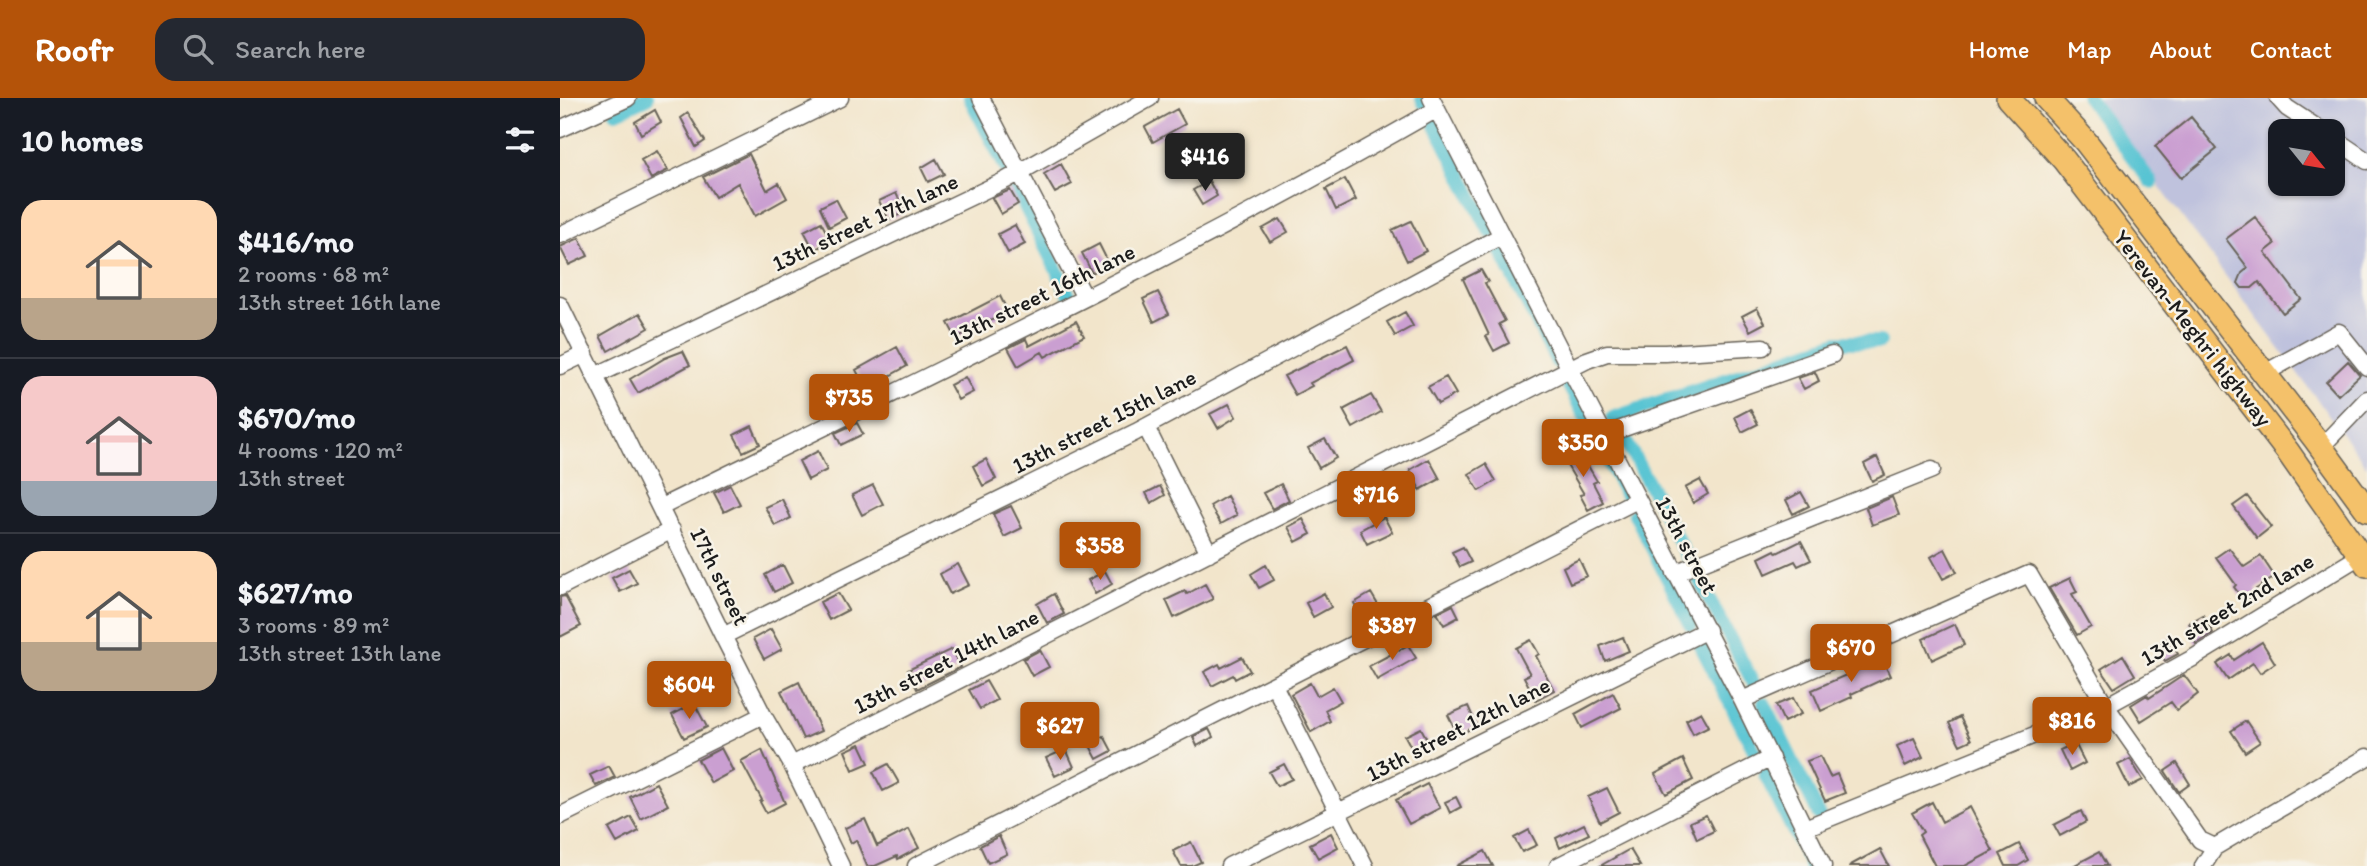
<!DOCTYPE html>
<meta charset="utf-8">
<style>
:root{--surface:#171b24;--page:#242831;--text:#f1f3f6;--muted:#9ea1a6;--line:#363941;--accent:#b45309}
body{margin:0;font-family:Itim,sans-serif;background:var(--page);color:var(--text);height:100vh;display:flex;flex-direction:column;font-size:26px;white-space:nowrap}
*{box-sizing:border-box;margin:0}
p{font-size:23px;color:var(--muted)}
.icon{flex:none;width:38px;height:38px;fill:none;stroke:currentColor;stroke-width:2;stroke-linecap:round;stroke-linejoin:round}
.map{position:relative;flex:1;overflow:hidden}
.drawer{display:flex;flex-direction:column;background:var(--surface);width:560px}
.drawer>*{flex:none}
.needle{width:46px;rotate:120deg}
.fabs{position:absolute;left:1708px;top:21px;display:grid;gap:14px}
.fabs a{display:grid;place-items:center;width:77px;height:77px;border-radius:14px;background:var(--surface);box-shadow:0 2px 5px #0004;font-size:35px}
.price{position:absolute;translate:-50% -60px;padding:0 16px;border-radius:7px;background:var(--accent);color:#fff;font-size:23px;line-height:46px;filter:drop-shadow(0 2px 4px #0008)}
.price::after{content:'';position:absolute;left:50%;top:42px;width:21px;height:16px;margin-left:-10px;background:inherit;clip-path:polygon(0 0,100% 0,50% 100%)}
.price.active{background:#222;color:#fff}
ul{padding:0;list-style:none}
li{display:flex;align-items:center;gap:21px;height:175px;padding:0 21px}
li+li{border-top:2px solid var(--line)}
li span{display:grid;place-items:center;flex:none;width:196px;height:140px;border-radius:21px;color:#555}
li>.icon{margin-inline-start:auto}
span .icon{width:84px;height:84px;fill:#fffc;stroke-width:1}
li b{font-size:30px}
h2{display:flex;justify-content:space-between;align-items:center;height:84px;padding:0 21px;font-size:30px}
header{display:flex;align-items:center;gap:42px;box-sizing:border-box;height:98px;padding:0 35px;background:var(--accent);color:#fff}
header strong{font-size:33px}
nav{display:flex;gap:38px;margin-inline-start:auto;font-size:24px}
.search{width:490px;height:63px;background:var(--page);display:flex;align-items:center;gap:18px;box-sizing:border-box;padding:0 24px;border-radius:21px;color:var(--muted);font-size:26px}
main{display:flex;flex:1;min-height:0}
.map>svg:first-child{display:block}
.industrial{fill:#bfc2dd;fill-rule:evenodd}
.lines{fill:none;stroke-linecap:round;stroke-linejoin:round}
.canal{stroke:#59c4d3;stroke-width:14}
.building{fill:#ca9fd1}
.minor-casing{stroke:#676259;stroke-width:19}
.highway-casing{stroke:#676259;stroke-width:26}
.minor{stroke:#fff;stroke-width:16}
.highway{stroke:#f4c16a;stroke-width:23}
.labels{text-anchor:middle;stroke-width:5;stroke-linejoin:round;paint-order:stroke}
.street-label{font-size:23px;fill:#1c1c1c;stroke:#f7f3e8}
</style>
<header>
<strong>Roofr</strong>
<div class="search"><svg class="icon" aria-label="search" viewBox="0 0 24 24"><circle cx="10" cy="10" r="6"/><path d="M15 15l6 6"/></svg>Search here</div>
<nav><a>Home</a><a>Map</a><a>About</a><a>Contact</a></nav>
</header>
<main>
<section class="drawer">
<h2>10 homes<svg class="icon" aria-label="filters" viewBox="0 0 24 24"><path d="M4 7h16M4 17h16"/><circle cx="9" cy="7" r="2"/><circle cx="15" cy="17" r="2"/></svg></h2>
<ul>
<li><span style="background:linear-gradient(#ffd9b3 70%,#b9a48a 0)"><svg class="icon" aria-label="home" viewBox="0 0 24 24"><path d="M3 11l9-7 9 7M6 9v11h12V9"/></svg></span><div><b>$416/mo</b><p>2 rooms · 68 m²</p><p>13th street 16th lane</p></div></li>
<li><span style="background:linear-gradient(#f6c9c9 75%,#9aa5b1 0)"><svg class="icon" aria-label="home" viewBox="0 0 24 24"><path d="M3 11l9-7 9 7M6 9v11h12V9"/></svg></span><div><b>$670/mo</b><p>4 rooms · 120 m²</p><p>13th street</p></div></li>
<li><span style="background:linear-gradient(#ffd9b3 65%,#b9a48a 0)"><svg class="icon" aria-label="home" viewBox="0 0 24 24"><path d="M3 11l9-7 9 7M6 9v11h12V9"/></svg></span><div><b>$627/mo</b><p>3 rooms · 89 m²</p><p>13th street 13th lane</p></div></li>
</ul>
</section>
<div class="map">
<svg width="1807" height="768" viewBox="0 0 1807 768">
<rect width="100%" height="100%" fill="#f7f3e8"/>
<filter id="ink" filterUnits="userSpaceOnUse"><feTurbulence type="fractalNoise" baseFrequency=".0143" numOctaves="2"/><feDisplacementMap in="SourceGraphic" scale="14" xChannelSelector="R" yChannelSelector="G"/><feConvolveMatrix kernelMatrix="1 2 1 2 8 2 1 2 1" color-interpolation-filters="sRGB"/></filter>
<filter id="wash" filterUnits="userSpaceOnUse"><feTurbulence type="fractalNoise" baseFrequency=".00686" numOctaves="4" result="noise"/><feDisplacementMap in="SourceGraphic" scale="28" xChannelSelector="R" yChannelSelector="G"/><feGaussianBlur stdDeviation="1.57" result="paint"/><feColorMatrix in="noise" values="0 0 0 0 0 0 0 0 0 0 0 0 0 0 0 0 0 1.4 0 .05"/><feComposite in="paint" operator="in"/></filter>
<g filter="url(#wash)">
<rect width="100%" height="100%" fill="#f2e5cb"/>
<!-- industrial -->
<path class="industrial" d="M1534 0H1807V369ZM1720 33H1773V86H1720Z"/>
<g class="lines">
<!-- canal -->
<path class="canal" d="M410 0 447 72
M862 0 864 5
M1528 0 1591 84
M56 14 87 0
M875 26 930 134
M456 90 510 199
M940 152 997 264
M1008 286 1067 399
M1053 320 1278 244H1320
M1063 338 1126 457
M1075 416 1131 527
M1136 476 1195 588
M1141 548 1197 658
M1204 605 1259 717
M1205 676 1251 768"/>
</g>
<g id="blocks">
<!-- building -->
<path class="building" d="M617 11 625 26 593 44 585 29Z
M95 12 101 24 81 36 75 24Z
M128 15 145 43 136 49 121 20Z
M1631 19 1657 51 1621 80 1595 48Z
M97 53 108 72 91 81 81 62Z
M189 56 207 92 219 85 227 100 195 118 178 85 155 99 143 79Z
M376 61 384 76 368 84 361 70Z
M501 66 512 86 495 95 484 76Z
M785 81 796 102 776 112 766 91Z
M649 83 657 98 642 107 633 92Z
M450 92 458 106 441 116 432 100Z
M336 95 345 114 329 122 319 103Z
M276 101 286 120 269 129 260 109Z
M1695 119 1715 146 1705 154 1741 201 1723 215 1699 184 1692 190H1682L1678 185 1682 175 1688 170 1666 141Z
M720 121 728 134 710 144 702 131Z
M851 123 866 153 847 163 832 132Z
M261 124 271 143 254 152 244 133Z
M455 127 465 146 448 155 438 136Z
M19 140 28 158 9 167 0 149Z
M539 146 549 166 532 175 522 155Z
M921 172 928 184 925 185 945 223 939 226 949 245 934 253 926 238 929 237 903 181Z
M598 194 609 216 594 224 583 201Z
M440 198 448 214 396 240 388 225Z
M1197 210 1205 225 1190 233 1182 218Z
M845 214 853 228 835 238 827 224Z
M80 215 89 230 48 253 40 238Z
M516 223 524 238 485 259 482 254 458 268 448 250 466 241 469 248Z
M787 247 794 262 750 285 752 288 735 297 724 278Z
M337 249 347 268 306 291 296 272Z
M123 253 130 267 78 295 70 281 105 260Z
M1788 263 1800 277 1778 297 1766 284Z
M1255 274 1259 283 1244 291 1238 280Z
M405 279 413 294 398 302 390 287Z
M886 279 896 296 878 306 868 289Z
M811 297 821 314 793 330 783 312Z
M669 306 676 319 658 330 650 316Z
M1190 311 1198 326 1182 334 1175 319Z
M297 325 303 336 281 347 275 335Z
M192 328 200 346 183 354 174 337Z
M765 341 776 360 759 370 748 350Z
M1018 351 1037 383 1033 385 1043 404 1028 412 1020 397 1024 396 1002 359Z
M258 353 267 372 248 382 239 363Z
M1317 359 1325 377 1312 383 1304 366Z
M426 361 436 381 423 388 413 368Z
M869 361 880 381 860 392 850 372Z
M926 366 936 383 919 393 909 376Z
M1140 382 1148 396 1133 405 1125 390Z
M721 386 729 402 712 411 703 395Z
M170 387 180 406 164 414 154 395Z
M313 387 323 406 302 417 292 397Z
M600 388 605 397 591 405 586 395Z
M1241 394 1249 408 1233 416 1226 402Z
M667 398 677 417 661 426 650 408Z
M1687 398 1711 429 1697 440 1673 408Z
M1332 399 1339 417 1312 427 1306 410Z
M222 401 231 420 215 428 205 409Z
M451 408 462 430 444 439 433 416Z
M824 419 832 434 807 446 800 432Z
M743 421 751 436 736 444 728 429Z
M1241 443 1251 462 1238 468 1235 463 1206 476 1199 460 1215 452 1217 455Z
M903 449 911 464 900 469 892 454Z
M1669 450 1684 469 1701 458 1715 479 1696 491 1698 495 1685 504 1674 489 1676 487 1656 459Z
M1385 451 1397 474 1383 481 1371 459Z
M1019 461 1027 478 1010 485 1003 469Z
M398 466 409 487 390 496 380 476Z
M223 467 232 485 214 494 205 477Z
M706 467 714 482 699 490 691 476Z
M69 471 77 485 60 494 52 480Z
M545 473 552 486 535 496 528 482Z
M1510 480 1517 494 1512 496 1531 529 1517 537 1489 490Z
M645 486 653 501 614 520 606 502 625 493 627 496Z
M278 495 288 512 269 522 260 504Z
M764 495 771 509 753 519 746 505Z
M811 495 821 512 804 522 794 505Z
M494 496 504 516 487 525 477 506Z
M5 498 21 528 0 539V499Z
M893 507 899 519 884 527 877 515Z
M1643 517 1653 535 1636 546 1629 532 1632 530 1629 525Z
M1395 526 1404 547 1372 562 1363 541Z
M211 531 222 551 204 561 193 541Z
M1063 539 1069 553 1045 563 1040 548Z
M1608 540 1618 556 1605 563 1595 548Z
M971 542 979 556 976 558 994 592 976 602 964 579 970 576 956 550Z
M1702 544 1715 565 1700 575 1693 565 1668 582 1657 566 1671 557 1674 562Z
M848 547 856 560 817 582 809 568Z
M392 551 401 569 357 591 348 572Z
M480 552 489 569 472 578 463 561Z
M1563 557 1575 577 1554 590 1541 571Z
M1321 558 1330 578 1291 596 1292 599 1261 613 1252 592 1300 571 1299 568Z
M682 559 690 573 675 581 673 577 652 588 644 574 659 566 661 570Z
M1624 577 1638 596 1617 612 1611 604 1581 623 1571 607 1587 597 1589 600Z
M426 583 437 602 420 611 409 592Z
M239 584 261 633 243 641 221 593Z
M750 585 757 598 773 589 781 603 765 612 770 623 751 634 731 596Z
M1053 595 1061 610 1022 630 1015 616Z
M1233 600 1241 616 1224 624 1216 607Z
M134 605 147 629 124 640 112 617Z
M908 608 917 628 898 637 888 617Z
M1141 614 1149 628 1133 636 1126 622Z
M1400 619 1411 642 1400 647 1389 625Z
M1686 623 1700 644 1685 654 1671 633Z
M861 630 868 643 852 651 845 638Z
M649 631 653 639 637 648 633 639Z
M544 638 552 653 537 661 529 646Z
M1354 640 1363 659 1345 668 1337 648Z
M1515 645 1525 665 1510 673 1500 652Z
M300 646 309 665 293 672 285 653Z
M161 650 173 673 151 685 138 662Z
M506 651 514 669 495 678 486 660Z
M202 652 225 705 206 715 200 704 202 702 181 663Z
M1260 658 1270 679 1277 676 1285 695 1265 703 1247 663Z
M1123 661 1133 682 1106 696 1095 676Z
M1570 661 1583 682 1569 689 1558 667Z
M1617 665 1630 686 1619 694 1605 673Z
M328 666 339 685 323 693 313 674Z
M724 666 732 681 717 688 709 674Z
M49 668 55 679 36 688 30 677Z
M96 685 108 707 81 721 70 699Z
M867 686 880 710 849 726 836 702Z
M1047 690 1059 714 1040 724 1028 699Z
M896 699 901 709 890 715 885 704Z
M1372 704 1382 724 1410 709 1433 753 1405 768H1375L1359 737 1363 734 1352 715Z
M1521 713 1526 724 1500 738 1494 727Z
M1146 717 1154 733 1137 741 1130 724Z
M71 719 79 733 57 745 49 731Z
M305 721 317 748 349 731 359 750 338 761 337 758 315 768H307L296 742 291 745 285 730Z
M1024 726 1029 736 1000 750 996 740Z
M969 732 977 747 962 754 954 740Z
M771 735 778 749 758 760 750 746Z
M439 738 447 756 428 765 420 748Z
M631 744 641 764 632 768H621L613 753Z
M1459 746 1468 762 1458 768H1446L1440 756Z
M1070 751 1080 768H1040Z
M1320 751 1329 768H1289Z
M925 753 933 768H896Z
M1539 754 1547 768H1513Z"/>
</g>
</g>
<g filter="url(#ink)">
<use href="#blocks" fill-opacity="0" stroke="#676259" stroke-width="2"/>
<g class="lines">
<!-- minor casing -->
<g class="minor-casing">
<path id="minor" d="M421 0 525 200
M871 0 1010 271 1182 602 1263 768
M1718 0 1727 10 1762 33
M0 31 68 0
M1773 40 1807 63
M0 137 280 0
M0 207 163 538 203 617 232 667 281 768
M0 268 25 256
M1705 275 1779 234 1807 269
M35 278 446 82 590 0
M586 329 649 455
M1044 337 1272 257
M1761 349 1807 301
M101 409C362 281 625 156 877 11
M1115 475 1372 372
M0 489 112 432
M163 538 576 334 941 138
M714 587 805 768
M1182 602 1469 476 1546 608 1640 742 1655 749
M232 667 1027 262 1047 255H1105L1203 249
M0 718 203 617
M1245 730 1546 608 1633 560 1800 458
M356 768 1077 402
M669 768 1147 532
M998 768 1211 660
M1643 768 1655 749 1807 659"/>
</g>
<!-- highway casing -->
<g class="highway-casing">
<path id="highway" d="M1448 0 1504 62 1728 354 1807 467
M1486 0 1526 44 1755 341 1807 412"/>
</g>
<!-- minor -->
<use href="#minor" class="minor"/>
<!-- highway -->
<use href="#highway" class="highway"/>
</g>
</g>
<g class="labels">
<!-- street labels -->
<g class="street-label">
<text transform="translate(305 124) rotate(-25)" y="8">13th street 17th lane</text>
<text transform="translate(482 196) rotate(-26)" y="8">13th street 16th lane</text>
<text transform="translate(1633 230) rotate(52)" y="8">Yerevan-Meghri highway</text>
<text transform="translate(544 323) rotate(-27)" y="8">13th street 15th lane</text>
<text transform="translate(1127 447) rotate(62)" y="8">13th street</text>
<text transform="translate(160 478) rotate(64)" y="8">17th street</text>
<text transform="translate(1667 511) rotate(-31)" y="8">13th street 2nd lane</text>
<text transform="translate(386 563) rotate(-27)" y="8">13th street 14th lane</text>
<text transform="translate(898 631) rotate(-27)" y="8">13th street 12th lane</text>
</g>
</g>
</svg>
<div class="fabs">
<a><svg class="needle" viewBox="-14 -14 28 28"><path d="M0-13l5 13h-10z" fill="#e53935"/><path d="M0 13l5-13h-10z" fill="#9ea1a6"/></svg></a>
</div>
<b class="price active" style="left:645px;top:95px">$416</b>
<b class="price" style="left:289px;top:336px">$735</b>
<b class="price" style="left:1023px;top:381px">$350</b>
<b class="price" style="left:816px;top:433px">$716</b>
<b class="price" style="left:540px;top:484px">$358</b>
<b class="price" style="left:832px;top:564px">$387</b>
<b class="price" style="left:1291px;top:586px">$670</b>
<b class="price" style="left:129px;top:623px">$604</b>
<b class="price" style="left:1512px;top:659px">$816</b>
<b class="price" style="left:500px;top:664px">$627</b>
</div>
</main>
